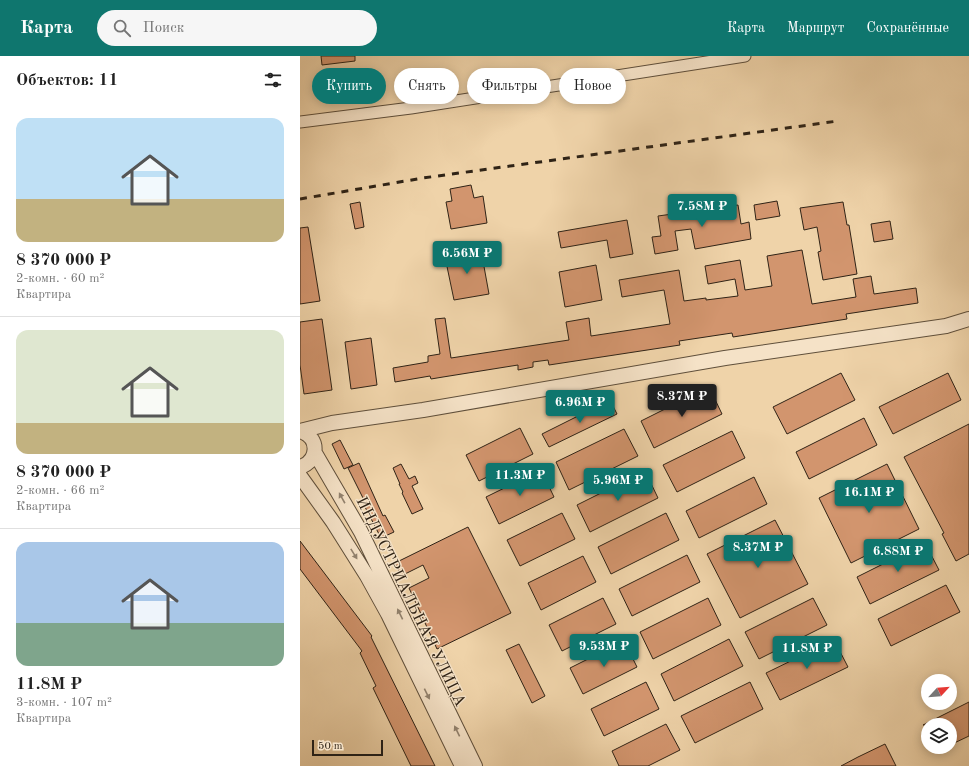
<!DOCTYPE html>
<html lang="ru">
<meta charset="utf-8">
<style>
:root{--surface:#fff;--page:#f6f6f6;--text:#222;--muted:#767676;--line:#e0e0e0;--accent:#0f766e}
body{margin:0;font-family:"Old Standard TT",serif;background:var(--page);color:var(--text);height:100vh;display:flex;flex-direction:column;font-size:15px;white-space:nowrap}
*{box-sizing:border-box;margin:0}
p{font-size:13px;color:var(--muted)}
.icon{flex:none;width:22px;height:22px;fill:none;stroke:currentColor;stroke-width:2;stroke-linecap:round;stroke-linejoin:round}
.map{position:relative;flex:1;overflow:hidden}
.side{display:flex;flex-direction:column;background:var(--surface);width:300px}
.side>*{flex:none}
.banner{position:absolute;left:12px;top:12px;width:380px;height:36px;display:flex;gap:8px}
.needle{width:26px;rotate:64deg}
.tools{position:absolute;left:621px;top:618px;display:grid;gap:8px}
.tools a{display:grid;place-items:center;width:36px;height:36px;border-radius:50%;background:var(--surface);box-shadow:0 2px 10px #0003;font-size:20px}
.scale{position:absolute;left:12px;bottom:10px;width:71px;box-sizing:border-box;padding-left:4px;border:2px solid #2f2316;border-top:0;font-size:11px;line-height:14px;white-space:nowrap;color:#2f2316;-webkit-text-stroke:3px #f5e2c7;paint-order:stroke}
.price{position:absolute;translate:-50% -34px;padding:0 9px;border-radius:4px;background:var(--accent);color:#fff;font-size:13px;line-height:26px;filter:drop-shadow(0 1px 2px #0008)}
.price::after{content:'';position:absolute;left:50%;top:24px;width:12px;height:9px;margin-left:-6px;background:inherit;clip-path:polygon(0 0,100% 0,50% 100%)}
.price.current{background:#222;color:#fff}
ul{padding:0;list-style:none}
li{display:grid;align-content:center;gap:8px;height:212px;padding:0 16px}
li+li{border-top:1px solid var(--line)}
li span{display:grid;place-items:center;height:124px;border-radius:12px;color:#555}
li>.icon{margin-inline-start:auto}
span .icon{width:72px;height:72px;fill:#fffc;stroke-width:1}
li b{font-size:17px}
h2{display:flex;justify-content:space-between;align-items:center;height:48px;padding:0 16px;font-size:17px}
.pill{padding:0 14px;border-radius:18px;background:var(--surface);box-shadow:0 2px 10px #0003;font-size:14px;line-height:36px}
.pill.current{background:var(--accent);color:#fff}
header{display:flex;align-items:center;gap:24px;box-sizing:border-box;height:56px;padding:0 20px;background:var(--accent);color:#fff}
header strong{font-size:19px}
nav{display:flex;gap:22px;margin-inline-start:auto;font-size:14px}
.search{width:280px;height:36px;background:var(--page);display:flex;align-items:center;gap:10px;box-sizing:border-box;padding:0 14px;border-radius:22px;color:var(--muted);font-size:15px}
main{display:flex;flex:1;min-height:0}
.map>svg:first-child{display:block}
.building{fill:#d2956e;stroke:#2f2316}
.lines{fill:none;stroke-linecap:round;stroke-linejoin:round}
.minor-casing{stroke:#5f4f3b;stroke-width:13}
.tertiary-casing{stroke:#5f4f3b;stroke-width:16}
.minor{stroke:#f5e2c7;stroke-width:11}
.tertiary{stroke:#f5e2c7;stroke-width:14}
.rail{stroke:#2f2316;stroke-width:3;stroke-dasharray:7 7;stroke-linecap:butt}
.oneway{fill:#92826e}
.labels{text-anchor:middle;stroke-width:3;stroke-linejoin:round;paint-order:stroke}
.street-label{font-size:16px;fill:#2f2316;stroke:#f5e2c7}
</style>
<header>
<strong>Карта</strong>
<div class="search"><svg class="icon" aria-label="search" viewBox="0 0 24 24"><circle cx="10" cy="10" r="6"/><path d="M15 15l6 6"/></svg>Поиск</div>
<nav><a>Карта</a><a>Маршрут</a><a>Сохранённые</a></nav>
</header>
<main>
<section class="side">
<h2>Объектов: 11<svg class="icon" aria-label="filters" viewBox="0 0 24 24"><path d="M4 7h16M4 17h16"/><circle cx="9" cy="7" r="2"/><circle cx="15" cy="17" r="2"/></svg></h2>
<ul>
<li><span style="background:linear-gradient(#bfe0f5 65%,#c2b280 0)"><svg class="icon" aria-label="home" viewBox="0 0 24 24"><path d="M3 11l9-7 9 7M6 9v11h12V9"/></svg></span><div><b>8 370 000 ₽</b><p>2-комн. · 60 m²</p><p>Квартира</p></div></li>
<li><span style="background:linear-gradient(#dfe7d0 75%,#c2b280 0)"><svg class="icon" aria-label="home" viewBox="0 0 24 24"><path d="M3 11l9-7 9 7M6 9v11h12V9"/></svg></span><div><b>8 370 000 ₽</b><p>2-комн. · 66 m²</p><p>Квартира</p></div></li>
<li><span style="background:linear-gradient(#a9c7e8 65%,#7fa58c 0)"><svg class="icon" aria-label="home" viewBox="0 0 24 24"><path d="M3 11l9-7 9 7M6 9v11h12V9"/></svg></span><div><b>11.8M ₽</b><p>3-комн. · 107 m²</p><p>Квартира</p></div></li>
</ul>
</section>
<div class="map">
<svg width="669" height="710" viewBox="0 0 669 710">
<rect width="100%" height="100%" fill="#efd3a9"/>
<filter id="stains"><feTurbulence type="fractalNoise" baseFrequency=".005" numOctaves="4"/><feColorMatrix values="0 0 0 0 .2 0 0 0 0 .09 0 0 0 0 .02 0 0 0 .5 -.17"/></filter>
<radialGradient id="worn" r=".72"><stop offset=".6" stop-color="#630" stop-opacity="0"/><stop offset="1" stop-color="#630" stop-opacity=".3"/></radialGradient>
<!-- building -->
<path class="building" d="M21 0H55V5L22 9Z
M171 129 174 142 183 140 187 167 151 173 146 146 152 145 150 133Z
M477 145 480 160 456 164 454 149Z
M60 146 64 171 55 173 50 148Z
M543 146 547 169H549L557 218 523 224 518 196 521 195 517 171 504 174 500 152Z
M438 149 441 168 449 166 451 183 395 193 391 173 375 175 378 194 355 198 352 181 361 180 358 160Z
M327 164 333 198 310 202 307 184 261 192 258 176Z
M590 165 593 183 574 186 571 168Z
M8 171 20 245 0 248V172Z
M181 194 189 238 154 244 145 201Z
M502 194 512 248 556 241 553 223 571 220 574 238 616 232 618 247 546 258 547 263 433 281 432 277 379 285 380 289 249 309 248 304 233 306V311L218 314V309L143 321 131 323 130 320 95 326 93 312 128 306V300L140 298 135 263 145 262 151 302 269 284 266 266 289 262 291 280 370 268 364 234 322 241 319 224 379 214 384 245 406 242V244L438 240 435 223 408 228 405 210 440 204 445 234 472 230 467 200Z
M296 209 302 244 265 251 259 216Z
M22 263 32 334 4 338 0 309V266Z
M71 282 77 329 51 333 45 286Z
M541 317 555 344 487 378 473 351Z
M648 317 661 344 593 378 579 351Z
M409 331 422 358 354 392 341 365Z
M310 344 317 358 249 391 242 378Z
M564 362 577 389 509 423 496 396Z
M669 368V498L656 505 642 478 644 477 604 401Z
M220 372 233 398 179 425 166 399Z
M324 373 338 400 269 434 256 406Z
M432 375 445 402 377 436 363 409Z
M40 384 53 409 44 413 32 388Z
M59 407 83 460 85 459 94 476 81 482 64 449 66 448 48 412Z
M101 408 109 423 115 420 118 427 112 430 123 453 112 458 102 437 103 436 99 428H100L93 412Z
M587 408 619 473 551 507 519 442Z
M241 414 254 441 199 468 186 441Z
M345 415 358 442 290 476 277 449Z
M454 421 467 448 399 482 386 455Z
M262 457 275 483 220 510 207 484Z
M366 457 379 484 311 518 298 491Z
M475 464 508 528 440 562 407 498Z
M168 471 211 557 137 593 109 532 129 522 123 509 101 520 95 507Z
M0 485 72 580 71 581 135 710H111L73 632 76 630 60 597 62 595 0 513Z
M625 487 639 514 570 548 557 521Z
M387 499 400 526 332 560 319 533Z
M283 500 296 526 241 554 228 527Z
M646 529 660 556 591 590 578 563Z
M303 542 316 568 262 595 249 569Z
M408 542 421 569 353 603 340 576Z
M513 542 527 569 459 603 445 576Z
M429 583 443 610 374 645 361 618Z
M534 584 548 611 480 644 466 617Z
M324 585 337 611 283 638 270 612Z
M219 588 245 640 232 647 206 594Z
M346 626 359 653 304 680 291 653Z
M450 626 463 653 395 687 381 660Z
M669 646V680L650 689V669H623Z
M366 668 380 694 348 710H319L312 695Z
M585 688 596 710H541L558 701Z"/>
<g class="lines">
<!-- minor casing -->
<g class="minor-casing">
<path id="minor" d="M0 66 111 52 445 0"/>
</g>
<!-- tertiary casing -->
<g class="tertiary-casing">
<path id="tertiary" d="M0 375 32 367 123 354 425 302 646 270 669 263
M0 375C20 381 19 405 0 411
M15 397 61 476 175 710
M0 420 33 466 67 520 88 558 162 710"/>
</g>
<!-- minor -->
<use href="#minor" class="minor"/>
<!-- tertiary -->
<use href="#tertiary" class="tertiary"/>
<!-- rail -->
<path class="rail" d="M0 143 123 122 538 65"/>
</g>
<!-- one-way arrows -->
<defs><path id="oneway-solid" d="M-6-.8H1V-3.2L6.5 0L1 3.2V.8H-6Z"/></defs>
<g class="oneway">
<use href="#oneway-solid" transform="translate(42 442) rotate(-119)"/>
<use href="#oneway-solid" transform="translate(54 498) rotate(58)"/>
<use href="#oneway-solid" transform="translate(100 558) rotate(-116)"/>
<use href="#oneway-solid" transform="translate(127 638) rotate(64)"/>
<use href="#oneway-solid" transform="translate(157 675) rotate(-116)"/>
</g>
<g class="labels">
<!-- street labels -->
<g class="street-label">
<text transform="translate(112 545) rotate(64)" y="6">ИНДУСТРИАЛЬНАЯ УЛИЦА</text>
</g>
</g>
<rect width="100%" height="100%" filter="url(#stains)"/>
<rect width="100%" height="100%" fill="url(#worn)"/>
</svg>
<div class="tools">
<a><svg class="needle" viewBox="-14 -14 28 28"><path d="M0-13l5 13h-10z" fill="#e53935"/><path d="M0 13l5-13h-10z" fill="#767676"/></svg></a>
<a><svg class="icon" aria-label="layers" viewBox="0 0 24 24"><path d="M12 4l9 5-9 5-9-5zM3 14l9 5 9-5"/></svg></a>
</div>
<div class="scale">50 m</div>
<b class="price" style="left:402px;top:172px">7.58M ₽</b>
<b class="price" style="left:167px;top:219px">6.56M ₽</b>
<b class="price current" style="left:382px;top:362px">8.37M ₽</b>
<b class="price" style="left:280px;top:368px">6.96M ₽</b>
<b class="price" style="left:220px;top:441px">11.3M ₽</b>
<b class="price" style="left:318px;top:446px">5.96M ₽</b>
<b class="price" style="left:569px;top:458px">16.1M ₽</b>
<b class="price" style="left:458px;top:513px">8.37M ₽</b>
<b class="price" style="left:598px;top:517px">6.88M ₽</b>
<b class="price" style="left:304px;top:612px">9.53M ₽</b>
<b class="price" style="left:507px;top:614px">11.8M ₽</b>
<div class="banner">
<a class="pill current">Купить</a>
<a class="pill">Снять</a>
<a class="pill">Фильтры</a>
<a class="pill">Новое</a>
</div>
</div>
</main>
